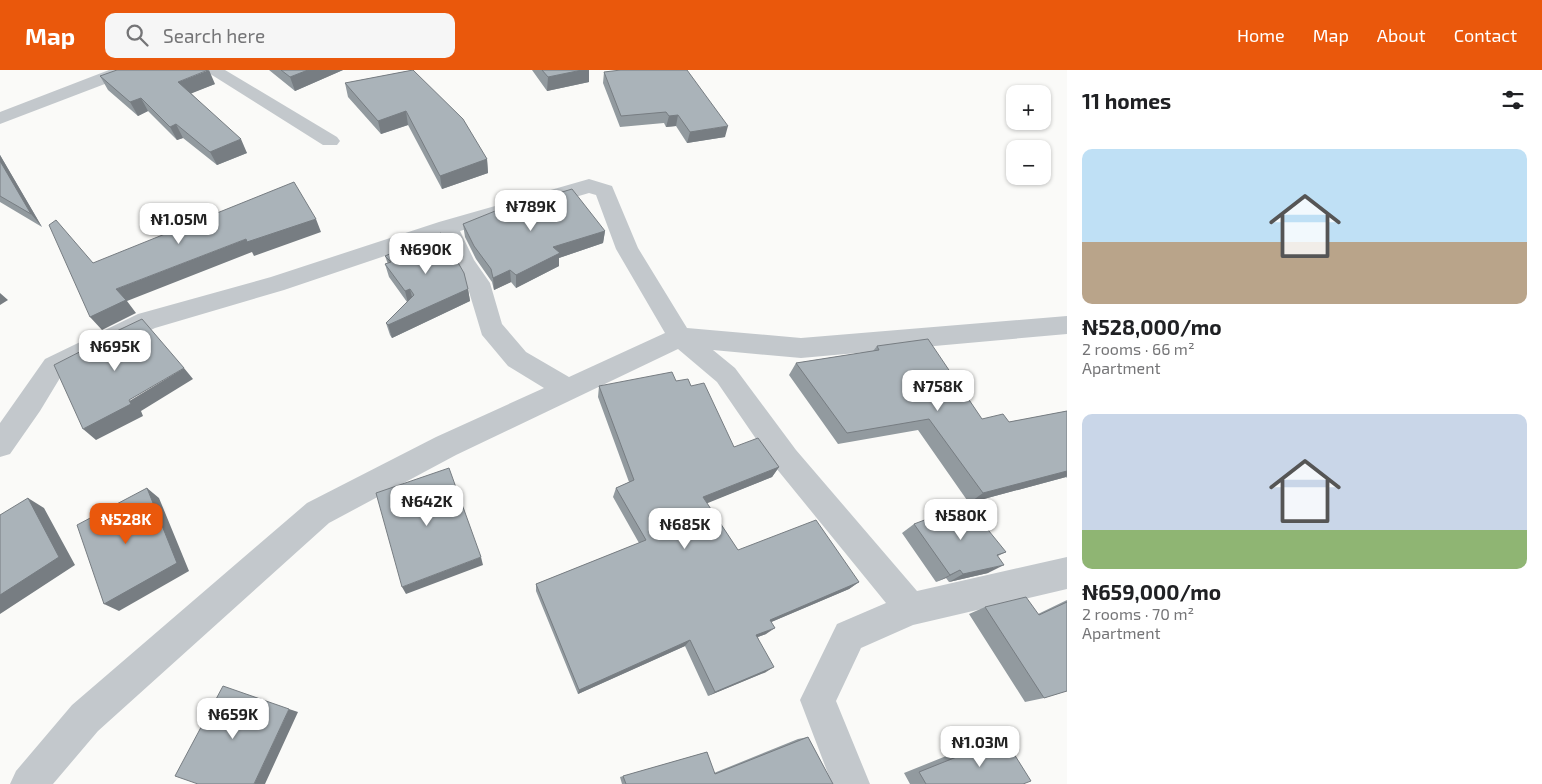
<!DOCTYPE html>
<meta charset="utf-8">
<style>
:root{--surface:#fff;--page:#f6f6f6;--text:#202124;--muted:#757577;--accent:#ea580c}
body{margin:0;font-family:"Exo 2",sans-serif;background:var(--page);color:var(--text);height:100vh;display:flex;flex-direction:column;font-size:19px;white-space:nowrap}
*{box-sizing:border-box;margin:0}
p{font-size:16px;color:var(--muted)}
.icon{flex:none;width:28px;height:28px;fill:none;stroke:currentColor;stroke-width:2;stroke-linecap:round;stroke-linejoin:round}
.map{position:relative;flex:1;overflow:hidden}
.drawer{display:flex;flex-direction:column;background:var(--surface);width:475px}
.drawer>*{flex:none}
.tools{position:absolute;left:1006px;top:15px;display:grid;gap:10px}
.tools a{display:grid;place-items:center;width:45px;height:45px;border-radius:10px;background:var(--surface);box-shadow:0 1px 4px #0004;font-size:25px}
.price{position:absolute;translate:-50% -42px;padding:0 11px;border-radius:10px;background:#fff;color:#222;font-size:16px;line-height:32px;filter:drop-shadow(0 1px 2px #0008)}
.price::after{content:'';position:absolute;left:50%;top:30px;width:15px;height:11px;margin-left:-8px;background:inherit;clip-path:polygon(0 0,100% 0,50% 100%)}
.price.selected{background:var(--accent);color:#fff}
ul{padding:0;list-style:none}
li{display:grid;align-content:center;gap:10px;height:265px;padding:0 15px}
li span{display:grid;place-items:center;height:155px;border-radius:10px;color:#555}
li>.icon{margin-inline-start:auto}
span .icon{width:90px;height:90px;fill:#fffc;stroke-width:1}
li b{font-size:21px}
h2{display:flex;justify-content:space-between;align-items:center;height:60px;padding:0 15px;font-size:21px}
header{display:flex;align-items:center;gap:30px;box-sizing:border-box;height:70px;padding:0 25px;background:var(--accent);color:#fff}
header strong{font-size:24px}
nav{display:flex;gap:28px;margin-inline-start:auto;font-size:18px}
.search{width:350px;height:45px;background:var(--page);display:flex;align-items:center;gap:12px;box-sizing:border-box;padding:0 18px;border-radius:10px;color:var(--muted);font-size:19px}
main{display:flex;flex:1;min-height:0}
.map>svg:first-child{display:block}
.lines{fill:none;stroke-linecap:round;stroke-linejoin:round}
.street{fill:#c3c8cc;fill-rule:evenodd}
.wall{fill:#929a9f}
.shaded-wall{fill:#777d82}
.building{fill:#aab3b9;stroke:#777d82}
</style>
<header>
<strong>Map</strong>
<div class="search"><svg class="icon" aria-label="search" viewBox="0 0 24 24"><circle cx="10" cy="10" r="6"/><path d="M15 15l6 6"/></svg>Search here</div>
<nav><a>Home</a><a>Map</a><a>About</a><a>Contact</a></nav>
</header>
<main>
<div class="map">
<svg width="1067" height="714" viewBox="0 0 1067 714">
<rect width="100%" height="100%" fill="#fafaf8"/>
<g class="lines">
<!-- street -->
<path class="street" d="M109 0H134L131 4 0 54V42Z
M204 0H225L337 67 340 71 337 75H323Z
M589 109 612 116 638 178 687 258 801 268 1067 246V264L801 288 713 280 735 298 796 380 917 521 1067 487V519L913 555 861 578 836 631 870 714H832L800 630 837 554 886 533 776 398 717 312 678 279 456 385 329 453 98 661 53 714H10L16 701 72 635 307 433 436 367 544 318 508 296 482 265 467 215 453 193 441 167 284 220 155 258 63 303 40 341 10 384 0 387V353L45 289 138 244 271 207 439 152ZM589 123 596 125 616 179 665 263 569 307 526 282 502 254 490 213 474 190 460 161Z"/>
</g>
<!-- wall -->
<path class="wall" d="M269 0H343L295 21Z
M413 0 487 89 488 103 442 119 408 55 381 64 348 27 345 13Z
M532 0H589V12L547 21Z
M604 2 725 67 687 73 676 56 666 57 664 53 620 57 603 13Z
M100 6 215 14 191 23 247 83 217 95 183 68 177 70 148 41 138 46 108 20Z
M0 85 42 157 0 132Z
M516 136 605 161 603 173 559 188V196L516 218 511 212 494 220 492 212 476 189 465 167 463 154Z
M423 170 468 219 470 231 392 268 390 265 386 253 407 232 389 207 385 194H388L385 186 425 177Z
M877 276 982 349 1009 352 1067 341V408L1066 407 969 433 918 360 838 374 789 305 796 293 873 281Z
M676 311 691 316 734 377 779 397 772 407 706 433 738 480 859 512 849 519 771 552 766 564 758 567 766 602 708 626 685 576 578 624 536 521V514L639 473 613 427 616 418 629 412 598 327 599 316Z
M914 454 1006 482 998 486 988 503 949 512 946 508 936 512 902 463Z
M1067 530V621L1044 628 1025 632 969 544 985 537 1038 544Z
M808 667 833 714H622L620 707 707 682 714 703 798 669Z
M1004 668 1023 714H910L904 703 986 670Z"/>
<!-- shaded-wall -->
<path class="shaded-wall" d="M209 0 215 14 185 26 178 12Z
M308 0H343L295 21 290 7Z
M582 0H589V12L547 21 548 7Z
M141 28 148 41 138 46 130 32Z
M406 41 408 55 381 64 378 51Z
M678 45 676 56 666 57 669 46Z
M176 54 183 68 177 70 170 57Z
M728 56 725 67 687 73 690 62Z
M241 69 247 83 217 95 210 82Z
M0 85 42 157 31 144 0 91Z
M487 89 488 103 442 119 440 106Z
M316 149 321 162 254 186 252 182 127 231 136 243 102 260 90 247 116 219 246 169Z
M605 161 603 173 559 188V196L516 218V205L553 177Z
M510 200 511 212 494 220 493 208Z
M410 219 413 231 408 233 405 221Z
M468 219 470 231 392 268 388 255Z
M0 223 8 230 0 235Z
M184 298 193 309 141 341 143 346 96 370 83 359Z
M779 397 772 407 698 437 703 427Z
M1067 401V406L1066 407 969 433 983 423Z
M147 418 159 428 189 501 119 541 104 534Z
M28 428 44 438 75 495 0 544V525Z
M481 487 483 495 406 524 402 517Z
M1004 495 988 503 949 512 963 504Z
M960 500 946 508 936 512Z
M859 512 849 519 762 556 770 550Z
M775 558 766 564 749 570 756 565Z
M690 570 685 576 578 624 579 620Z
M774 597 766 602 708 626 715 622Z
M289 639 298 642 265 714H254Z"/>
<!-- building -->
<path class="building" d="M117 0H208L178 12 241 69 210 82 176 54 170 57 141 28 130 32 100 6Z
M281 0H308L290 7Z
M413 0 463 49 487 89 440 106 406 41 378 51 345 13Z
M542 0H582L548 7Z
M621 0H687L728 56 690 62 678 45 669 46 666 42 621 46 604 2Z
M0 91 31 144 0 126Z
M294 112 316 149 247 172 246 169 116 219 126 230 90 247 49 155 56 150 93 193Z
M572 119 605 161 553 177 560 183 516 205 510 200 493 208 491 199 474 176 463 154 510 135 514 134 516 136Z
M441 163 464 203 468 219 388 255 386 253 414 225 410 219 405 221 385 194 391 192 385 186 418 172 433 183 423 170Z
M142 249 184 298 129 330 131 334 83 359 54 295 101 271 100 269Z
M928 269 982 349 1003 344 1009 352 1067 341V401L983 423 929 349 847 363 796 293 879 280 877 276Z
M672 302 676 311 688 309 691 316 704 313 734 377 758 368 779 397 703 427 738 480 816 450 859 512 770 550 775 558 756 565 774 597 715 622 690 570 579 620 536 514 646 470 616 418 634 410 599 316Z
M449 398 481 487 402 517 376 423Z
M147 418 177 493 104 534 77 455Z
M28 428 59 487 0 525V445Z
M967 434 1006 482 997 485 1004 495 963 504 960 500 950 505 914 454Z
M1026 527 1039 545 1067 532V621L1044 628 985 537Z
M223 616 289 639 254 714H198L175 706Z
M808 667 833 714H626L623 706 707 682 715 704Z
M1004 668 1031 711 1023 714H926L919 702Z"/>
</svg>
<div class="tools">
<a>+</a>
<a>−</a>
</div>
<b class="price" style="left:531px;top:162px">₦789K</b>
<b class="price" style="left:179px;top:175px">₦1.05M</b>
<b class="price" style="left:426px;top:205px">₦690K</b>
<b class="price" style="left:115px;top:302px">₦695K</b>
<b class="price" style="left:938px;top:342px">₦758K</b>
<b class="price" style="left:427px;top:457px">₦642K</b>
<b class="price" style="left:961px;top:471px">₦580K</b>
<b class="price selected" style="left:126px;top:475px">₦528K</b>
<b class="price" style="left:685px;top:480px">₦685K</b>
<b class="price" style="left:233px;top:670px">₦659K</b>
<b class="price" style="left:980px;top:698px">₦1.03M</b>
</div>
<section class="drawer">
<h2>11 homes<svg class="icon" aria-label="filters" viewBox="0 0 24 24"><path d="M4 7h16M4 17h16"/><circle cx="9" cy="7" r="2"/><circle cx="15" cy="17" r="2"/></svg></h2>
<ul>
<li><span style="background:linear-gradient(#bfe0f5 60%,#b9a48a 0)"><svg class="icon" aria-label="home" viewBox="0 0 24 24"><path d="M3 11l9-7 9 7M6 9v11h12V9"/></svg></span><div><b>₦528,000/mo</b><p>2 rooms · 66 m²</p><p>Apartment</p></div></li>
<li><span style="background:linear-gradient(#c9d6e8 75%,#8fb573 0)"><svg class="icon" aria-label="home" viewBox="0 0 24 24"><path d="M3 11l9-7 9 7M6 9v11h12V9"/></svg></span><div><b>₦659,000/mo</b><p>2 rooms · 70 m²</p><p>Apartment</p></div></li>
</ul>
</section>
</main>
